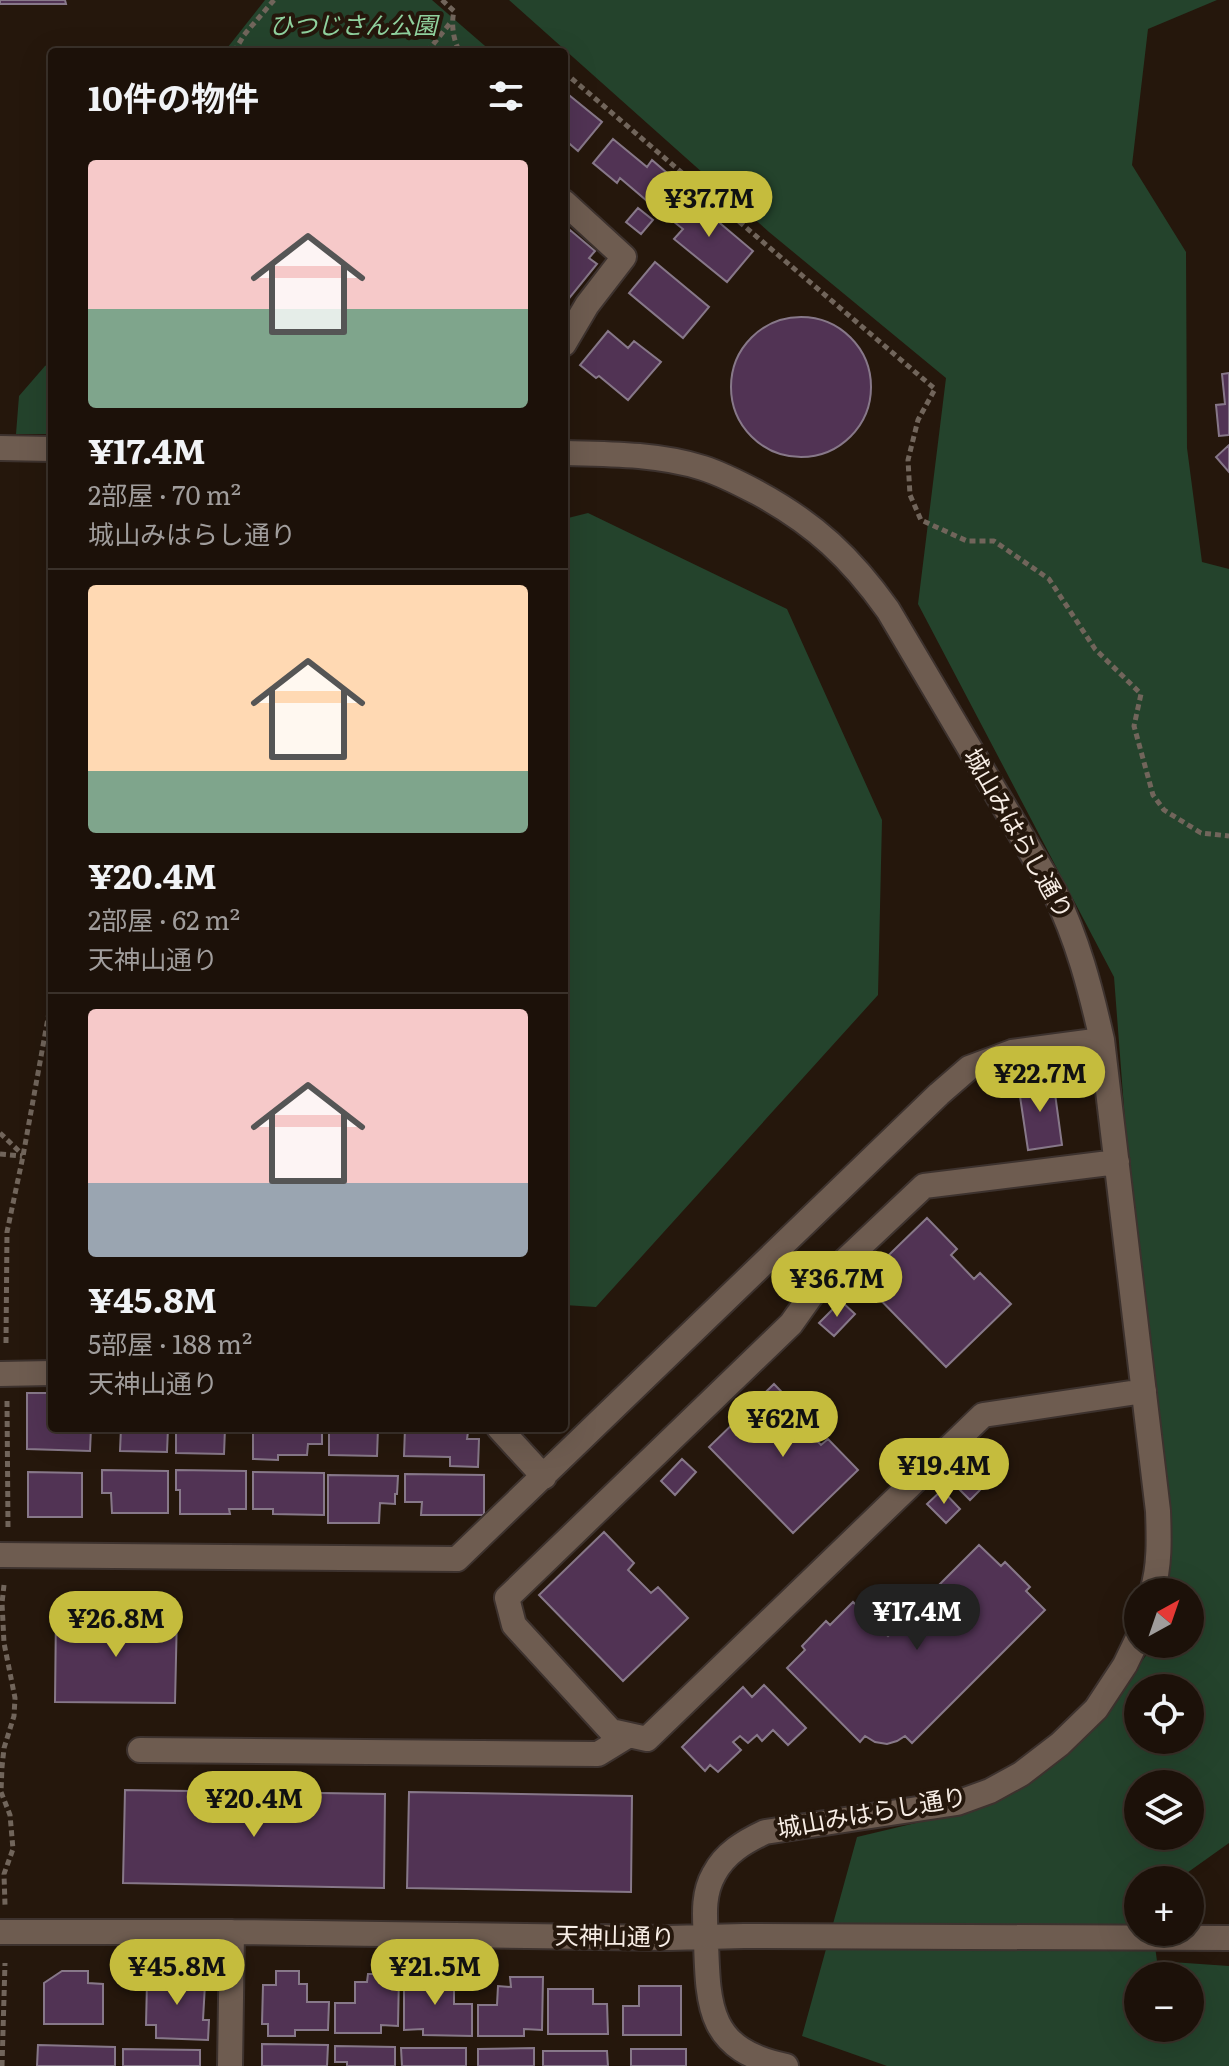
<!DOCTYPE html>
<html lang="ja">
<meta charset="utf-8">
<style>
:root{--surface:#1c1109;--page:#251a12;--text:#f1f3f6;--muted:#a09d9c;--line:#3a312a;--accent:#c5bc3d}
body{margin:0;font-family:Literata,"Noto Sans JP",serif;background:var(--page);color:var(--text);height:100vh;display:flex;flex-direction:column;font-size:30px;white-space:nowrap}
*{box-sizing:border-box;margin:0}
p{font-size:26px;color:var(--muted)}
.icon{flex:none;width:44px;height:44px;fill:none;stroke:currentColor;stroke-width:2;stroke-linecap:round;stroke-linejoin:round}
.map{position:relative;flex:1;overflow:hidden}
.details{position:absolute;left:48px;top:48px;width:520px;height:1384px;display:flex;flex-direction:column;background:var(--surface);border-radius:8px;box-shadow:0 8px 32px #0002,0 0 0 2px var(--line)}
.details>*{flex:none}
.needle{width:52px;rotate:40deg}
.controls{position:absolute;left:1124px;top:1578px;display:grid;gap:16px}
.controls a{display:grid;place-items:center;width:80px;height:80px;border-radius:50%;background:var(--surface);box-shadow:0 8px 32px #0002,0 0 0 2px var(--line);font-size:40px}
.price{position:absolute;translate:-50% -68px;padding:0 18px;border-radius:28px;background:var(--accent);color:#111;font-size:26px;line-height:52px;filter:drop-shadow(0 2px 4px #0008)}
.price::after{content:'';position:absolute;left:50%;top:48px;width:24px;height:18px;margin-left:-12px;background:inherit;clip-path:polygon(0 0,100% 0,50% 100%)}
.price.current{background:#222;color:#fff}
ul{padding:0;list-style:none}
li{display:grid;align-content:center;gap:16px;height:424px;padding:0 40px}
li+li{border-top:2px solid var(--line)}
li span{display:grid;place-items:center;height:248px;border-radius:8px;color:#555}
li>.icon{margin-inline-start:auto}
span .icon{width:144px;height:144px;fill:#fffc;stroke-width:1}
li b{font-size:34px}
h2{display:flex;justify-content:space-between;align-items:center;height:96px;padding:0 40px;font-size:34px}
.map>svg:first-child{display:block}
.green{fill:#24432c;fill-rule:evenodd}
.building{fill:#513354;stroke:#877889;stroke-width:2}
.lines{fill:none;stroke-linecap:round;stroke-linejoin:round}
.minor-casing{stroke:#3d322e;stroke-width:28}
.path{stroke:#71655b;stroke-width:5;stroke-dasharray:6 4;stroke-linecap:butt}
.minor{stroke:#6e5c50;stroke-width:24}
.labels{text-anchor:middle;stroke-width:8;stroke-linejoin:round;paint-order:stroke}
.park-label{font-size:24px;font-style:italic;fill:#90d19e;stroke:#25170c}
.street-label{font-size:24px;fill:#f7ede5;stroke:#25170c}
</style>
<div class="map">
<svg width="1229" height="2066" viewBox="0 0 1229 2066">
<rect width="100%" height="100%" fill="#25170c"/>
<!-- green -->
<path class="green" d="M265 0H432L492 52H224Z
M509 0H1217L1148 29 1132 165 1186 252 1187 448 1202 562 1229 569V1843L1177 1880H1138V1932H1153L1157 1961 1229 1966V2066H887L802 2036 857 1837 945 1816 1071 1752 1155 1644H1190V1592H1161L1114 977 918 604 946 378 769 232ZM1138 1688H1190V1740H1138ZM1138 1784H1190V1836H1138ZM1138 1976H1190V2028H1138Z
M52 362V434H16L19 396 45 366Z
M588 513 787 609 882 820 878 995 596 1307 564 1305V519Z"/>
<!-- building -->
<path class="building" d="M0 0H65L66 4H0Z
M564 91 602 122 578 151 564 139Z
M613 139 647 167 652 160 667 173 664 177 679 189 660 212 620 178 617 183 593 163Z
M690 192 704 204 697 213 711 224 715 219 753 251 727 282 674 239 683 229 668 217Z
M638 208 653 220 641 234 626 222Z
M570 230 595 251 589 258 597 264 567 301 564 299V237Z
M655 262 709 307 683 338 629 293Z
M731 387a70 70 0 1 1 140 0a70 70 0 1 1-140 0Z
M608 331 628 348 634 341 661 362 628 400 599 376 596 378 580 365Z
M1229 373V435L1219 436 1216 405 1225 404 1222 374Z
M1229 445V472L1216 457Z
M1053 1079 1062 1145 1028 1150 1018 1083Z
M927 1218 957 1249 951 1255 974 1279 980 1273 1011 1304 946 1367 862 1281Z
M841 1301 855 1314 834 1336 819 1323Z
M774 1384 804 1415 798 1422 821 1445 828 1439 858 1470 793 1533 709 1447Z
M27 1393H52V1428H91L90 1451 27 1449Z
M121 1428H168L167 1452 120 1451Z
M176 1428H225L224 1454 176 1453Z
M253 1428H322V1444H308L307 1455H278V1460L253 1459Z
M329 1428H378L377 1456 329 1455Z
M405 1428H465L468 1432 467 1439H479L478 1467 450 1466V1457L404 1456Z
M981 1454 999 1473 993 1478 975 1460Z
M682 1459 696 1472 675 1495 661 1481Z
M964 1468 983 1487 970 1500 951 1481Z
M102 1470 168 1471V1513H112L111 1493H102Z
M176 1470 246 1471V1509H229L230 1514H180V1490H176Z
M28 1472 82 1473V1517H28Z
M253 1472 324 1473V1515L273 1514V1509H253Z
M405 1474 484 1475V1515H421L422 1502H405Z
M328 1475 398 1476 397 1494H395V1504L380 1503 379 1523H328Z
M942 1490 960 1509 946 1523 927 1504Z
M604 1532 634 1563 628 1570 651 1593 658 1587 688 1618 623 1681 539 1595Z
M979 1545 1001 1566 1005 1562 1030 1587 1026 1591 1045 1610 912 1743 905 1736 897 1741 887 1744 875 1742 865 1736 860 1742 787 1668 805 1650 802 1646 826 1621 830 1625 853 1602 888 1636Z
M56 1612H100L99 1621H132L133 1613H177L175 1703 55 1702Z
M764 1685 806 1728 788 1745 773 1730 762 1741 757 1735 748 1743 740 1736 733 1742 741 1750 718 1772 710 1765 705 1771 682 1747 743 1687 752 1697Z
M125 1790 385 1794 384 1888 123 1883Z
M409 1792 632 1796 631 1892 407 1888Z
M62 1971H88V1983L103 1984V2024H44V1983Z
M276 1971H299V1984H307V2002H329L328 2030H295V2036H268V2024H262L263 1985H276Z
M163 1972 192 1973 205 1984 203 2020H209L208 2040 156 2038V2025H146L147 1981 162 1982Z
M368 1974H399L398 2026 381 2025V2033H335V2003H355V1982H367Z
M404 1975H454V2004H472V2036L423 2035V2029L404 2030Z
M510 1977H543L542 2030 524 2029V2036H478V2005H497L498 1986 511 1987Z
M639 1986H681V2035H623V2006H639Z
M548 1989H593V2004H607L608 2034H548Z
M262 2044 328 2045 327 2066H262Z
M38 2045 115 2047V2066H37Z
M335 2046 395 2047V2066H347V2062H335Z
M401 2048H466V2066H402Z
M534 2048V2066H478V2049Z
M123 2049 200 2050V2066H123Z
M631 2049H686V2066H631Z
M543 2051H607L608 2066H543Z"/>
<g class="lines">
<!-- minor casing -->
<g class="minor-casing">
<path id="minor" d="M564 202 624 257 587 305 564 344
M0 448 52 449
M564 453C610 454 659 454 703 468 722 474 741 484 758 493 815 524 851 558 888 610L1054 891C1078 941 1090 987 1102 1040L1158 1511C1159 1538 1160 1566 1152 1592
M1117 1162 924 1186 818 1286 791 1324 507 1598 514 1625 611 1731 647 1739 983 1415 1144 1391
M0 1374 52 1373
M499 1428 544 1477
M0 1555 457 1559 939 1094 969 1068 1012 1052 1102 1040
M140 1750 598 1754 629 1735
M0 1932H232L668 1938 744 1936 1229 1938
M230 2066 232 1932
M786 2066C709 2050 708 2009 706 1941 705 1918 702 1895 714 1874 725 1853 744 1842 765 1832L957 1803 990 1791 1021 1774 1060 1744 1096 1709 1125 1665 1138 1638"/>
</g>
<!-- path -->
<path class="path" d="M442 0 454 11C451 24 453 40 460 52
M234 52 244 35 274 0
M427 52 451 22
M530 52 536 48 540 52
M564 72 935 389 918 420 908 460 910 495 921 520 967 541H994L1049 579 1095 649 1141 694 1134 726 1153 795 1164 810 1201 833 1229 836
M0 1133 23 1155
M0 1154 22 1156
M6 1343 7 1232 23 1156 52 996
M7 1401 8 1527
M4 1585 2 1603 4 1643 15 1698 14 1716 4 1748 2 1767 1 1792 10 1815 13 1849 4 1874 5 1905
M2 2066 5 1963"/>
<!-- minor -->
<use href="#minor" class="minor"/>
</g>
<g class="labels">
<!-- park labels -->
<g class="park-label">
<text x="353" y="34">ひつじさん公園</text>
</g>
<!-- street labels -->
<g class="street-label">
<text transform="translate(1018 834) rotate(60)" y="8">城山みはらし通り</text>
<text transform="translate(872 1813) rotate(-10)" y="8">城山みはらし通り</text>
<text transform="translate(615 1937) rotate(1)" y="8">天神山通り</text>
</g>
</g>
</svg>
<div class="controls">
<a><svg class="needle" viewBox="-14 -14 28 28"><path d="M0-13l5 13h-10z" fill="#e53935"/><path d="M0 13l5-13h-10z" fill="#a09d9c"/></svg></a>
<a><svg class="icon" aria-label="locate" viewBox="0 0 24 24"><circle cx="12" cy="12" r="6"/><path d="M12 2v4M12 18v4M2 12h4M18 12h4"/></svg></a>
<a><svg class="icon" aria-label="layers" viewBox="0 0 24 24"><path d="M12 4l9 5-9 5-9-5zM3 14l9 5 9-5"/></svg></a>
<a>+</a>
<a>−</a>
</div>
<b class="price" style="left:709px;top:239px">¥37.7M</b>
<b class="price" style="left:1040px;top:1114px">¥22.7M</b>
<b class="price" style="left:837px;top:1319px">¥36.7M</b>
<b class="price" style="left:783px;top:1459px">¥62M</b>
<b class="price" style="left:944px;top:1506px">¥19.4M</b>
<b class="price current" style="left:917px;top:1652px">¥17.4M</b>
<b class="price" style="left:116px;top:1659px">¥26.8M</b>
<b class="price" style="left:254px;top:1839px">¥20.4M</b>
<b class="price" style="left:177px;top:2007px">¥45.8M</b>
<b class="price" style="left:435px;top:2007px">¥21.5M</b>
<section class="details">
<h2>10件の物件<svg class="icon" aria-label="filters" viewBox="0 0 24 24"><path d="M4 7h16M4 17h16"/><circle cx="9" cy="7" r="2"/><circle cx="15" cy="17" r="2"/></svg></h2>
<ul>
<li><span style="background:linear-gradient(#f6c9c9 60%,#7fa58c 0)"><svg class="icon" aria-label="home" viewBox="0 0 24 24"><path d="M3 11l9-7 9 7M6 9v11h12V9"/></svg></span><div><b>¥17.4M</b><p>2部屋 · 70 m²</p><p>城山みはらし通り</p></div></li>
<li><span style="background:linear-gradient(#ffd9b3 75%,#7fa58c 0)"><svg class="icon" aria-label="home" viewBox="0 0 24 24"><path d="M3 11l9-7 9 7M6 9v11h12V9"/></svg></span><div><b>¥20.4M</b><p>2部屋 · 62 m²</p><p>天神山通り</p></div></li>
<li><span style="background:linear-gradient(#f6c9c9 70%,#9aa5b1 0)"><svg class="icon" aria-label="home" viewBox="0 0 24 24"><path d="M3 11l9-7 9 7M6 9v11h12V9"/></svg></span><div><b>¥45.8M</b><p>5部屋 · 188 m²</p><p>天神山通り</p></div></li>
</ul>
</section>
</div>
